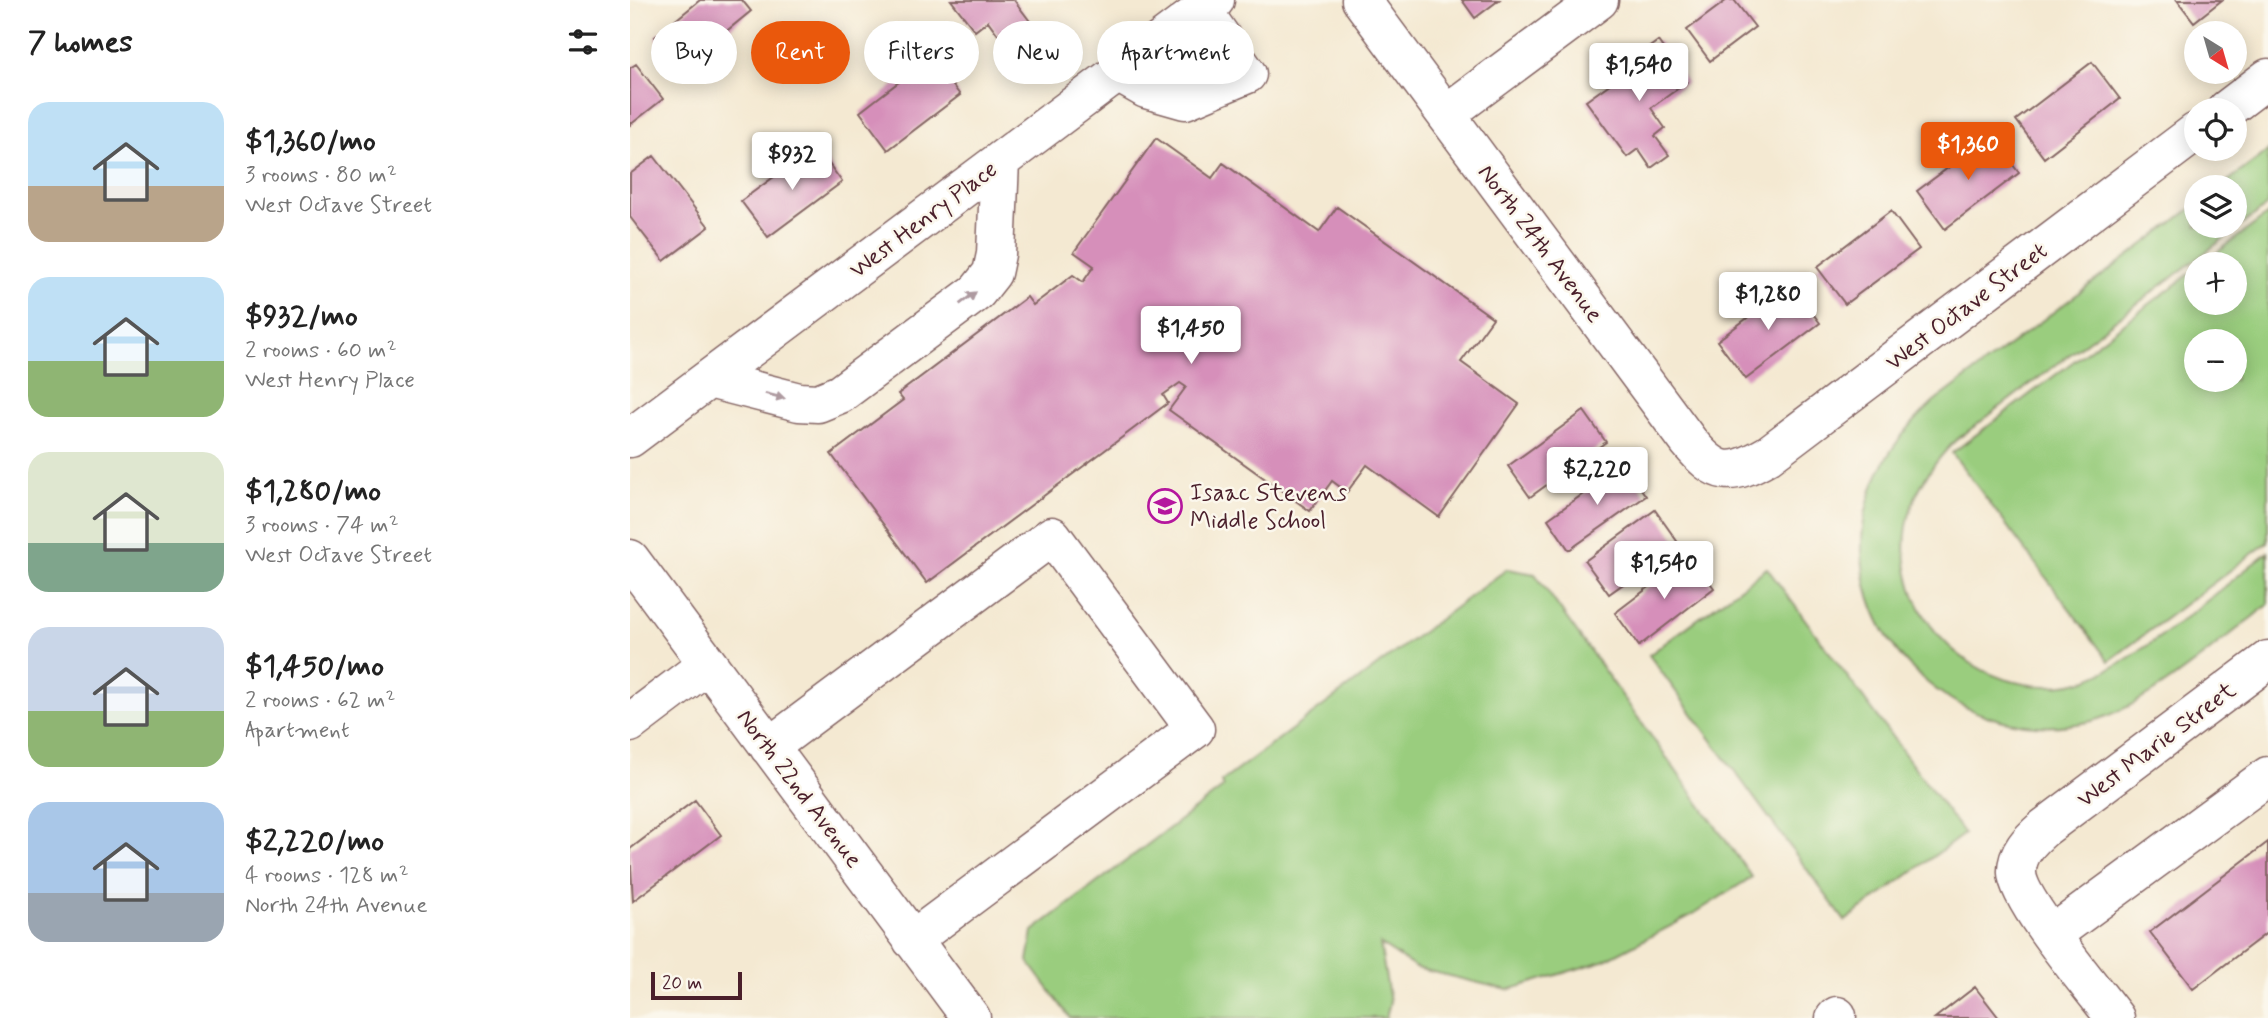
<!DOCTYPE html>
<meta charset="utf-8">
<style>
:root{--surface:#fff;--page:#f2f2f2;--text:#222;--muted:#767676;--accent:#ea580c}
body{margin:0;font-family:Mynerve,sans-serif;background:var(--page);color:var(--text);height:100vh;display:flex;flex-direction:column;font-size:26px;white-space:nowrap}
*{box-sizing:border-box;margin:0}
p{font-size:23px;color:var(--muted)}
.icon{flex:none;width:38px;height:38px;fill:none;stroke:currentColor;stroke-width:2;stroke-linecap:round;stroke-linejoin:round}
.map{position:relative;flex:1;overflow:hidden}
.drawer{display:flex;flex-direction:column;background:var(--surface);width:630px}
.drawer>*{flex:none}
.hud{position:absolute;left:21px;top:21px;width:665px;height:63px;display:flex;gap:14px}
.needle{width:46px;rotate:143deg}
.tools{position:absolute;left:1554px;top:21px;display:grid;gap:14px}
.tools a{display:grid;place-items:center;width:63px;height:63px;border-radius:50%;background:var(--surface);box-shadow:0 4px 18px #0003;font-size:35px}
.scale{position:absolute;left:21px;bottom:18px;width:91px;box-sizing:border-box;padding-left:7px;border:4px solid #4a1f2b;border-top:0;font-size:19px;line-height:24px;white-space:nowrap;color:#4a1f2b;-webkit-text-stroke:5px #fbf7ec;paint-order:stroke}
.price{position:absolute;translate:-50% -60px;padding:0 16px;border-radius:7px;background:#fff;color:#222;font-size:23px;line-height:46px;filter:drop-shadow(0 2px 4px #0008)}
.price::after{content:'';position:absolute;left:50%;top:42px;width:21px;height:16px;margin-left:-10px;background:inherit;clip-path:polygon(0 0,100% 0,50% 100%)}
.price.selected{background:var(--accent);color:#fff}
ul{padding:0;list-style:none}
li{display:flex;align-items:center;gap:21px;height:175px;padding:0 28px}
li span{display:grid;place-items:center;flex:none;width:196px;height:140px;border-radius:21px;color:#555}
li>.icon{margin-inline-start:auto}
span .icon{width:84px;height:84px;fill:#fffc;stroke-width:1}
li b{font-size:30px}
h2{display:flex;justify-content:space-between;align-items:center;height:84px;padding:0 28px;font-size:30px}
.pill{padding:0 24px;border-radius:32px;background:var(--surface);box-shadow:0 4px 18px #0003;font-size:24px;line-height:63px}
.pill.selected{background:var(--accent);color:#fff}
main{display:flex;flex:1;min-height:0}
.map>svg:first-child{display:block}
.green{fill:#9acd7e;stroke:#727654;stroke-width:2;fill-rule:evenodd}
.building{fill:#d68fba}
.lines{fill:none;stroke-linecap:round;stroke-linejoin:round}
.minor-casing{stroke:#866665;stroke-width:41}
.minor{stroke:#fff;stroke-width:38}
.oneway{fill:#ae9aa0}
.labels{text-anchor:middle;stroke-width:5;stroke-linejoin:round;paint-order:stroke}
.street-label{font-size:24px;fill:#4a1f2b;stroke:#fbf7ec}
.poi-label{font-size:24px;fill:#4a1f2b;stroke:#fbf7ec;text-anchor:start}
</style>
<main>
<section class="drawer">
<h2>7 homes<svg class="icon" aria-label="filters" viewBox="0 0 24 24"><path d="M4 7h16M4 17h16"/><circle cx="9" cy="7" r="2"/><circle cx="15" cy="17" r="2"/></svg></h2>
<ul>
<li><span style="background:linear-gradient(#bfe0f5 60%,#b9a48a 0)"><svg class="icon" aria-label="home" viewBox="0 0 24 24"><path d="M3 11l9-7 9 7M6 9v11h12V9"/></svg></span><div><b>$1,360/mo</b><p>3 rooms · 80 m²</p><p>West Octave Street</p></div></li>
<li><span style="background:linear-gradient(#bfe0f5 60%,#8fb573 0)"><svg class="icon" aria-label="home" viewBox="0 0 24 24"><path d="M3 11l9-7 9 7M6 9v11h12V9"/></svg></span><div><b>$932/mo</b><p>2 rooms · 60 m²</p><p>West Henry Place</p></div></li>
<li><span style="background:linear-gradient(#dfe7d0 65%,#7fa58c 0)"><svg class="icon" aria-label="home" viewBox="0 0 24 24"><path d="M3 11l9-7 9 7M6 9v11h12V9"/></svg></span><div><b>$1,280/mo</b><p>3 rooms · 74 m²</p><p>West Octave Street</p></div></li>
<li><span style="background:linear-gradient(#c9d6e8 60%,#8fb573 0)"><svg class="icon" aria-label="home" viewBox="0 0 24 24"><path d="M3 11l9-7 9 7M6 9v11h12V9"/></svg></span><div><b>$1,450/mo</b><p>2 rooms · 62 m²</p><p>Apartment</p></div></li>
<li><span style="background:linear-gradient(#a9c7e8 65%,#9aa5b1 0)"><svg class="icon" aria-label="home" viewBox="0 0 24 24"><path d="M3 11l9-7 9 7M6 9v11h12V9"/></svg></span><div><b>$2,220/mo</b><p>4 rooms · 128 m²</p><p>North 24th Avenue</p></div></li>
</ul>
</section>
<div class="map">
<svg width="1638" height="1018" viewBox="0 0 1638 1018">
<rect width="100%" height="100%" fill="#fbf7ec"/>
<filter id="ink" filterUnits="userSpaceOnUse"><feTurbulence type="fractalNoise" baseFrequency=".0143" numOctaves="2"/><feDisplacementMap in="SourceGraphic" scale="14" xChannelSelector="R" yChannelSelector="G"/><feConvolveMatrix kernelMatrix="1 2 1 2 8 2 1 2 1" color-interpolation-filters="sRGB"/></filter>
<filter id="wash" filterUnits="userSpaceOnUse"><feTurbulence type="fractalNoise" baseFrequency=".00686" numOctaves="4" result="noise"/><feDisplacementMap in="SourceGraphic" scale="28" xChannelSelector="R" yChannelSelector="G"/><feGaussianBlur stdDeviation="1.57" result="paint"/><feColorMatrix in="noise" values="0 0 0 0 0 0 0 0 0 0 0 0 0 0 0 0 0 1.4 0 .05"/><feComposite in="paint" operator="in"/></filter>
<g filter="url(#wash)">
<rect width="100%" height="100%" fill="#f4e9d2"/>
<!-- green -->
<path class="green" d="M1638 151V205L1325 441C1306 460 1291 480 1282 506 1249 606 1342 701 1441 684 1494 675 1592 587 1638 552V605C1590 641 1520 706 1462 721 1332 753 1202 637 1238 502 1249 461 1273 430 1304 402L1566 205V226H1605V187H1590Z
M1638 214V542L1479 661 1322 453 1566 269V303H1605V264H1572ZM1605 341V380H1566V341Z
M1137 568 1334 834 1215 921 1019 655Z
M877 569 905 574 1122 877 1062 915 973 961 878 990 786 968 750 944 760 1002 756 1018H440L398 961 403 931 594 787 591 782Z"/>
<g id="blocks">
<!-- building -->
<path class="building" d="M70 0H112L121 11 50 69 25 37Z
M321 0H384L414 40 387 61 358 21 345 31Z
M832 0H869L845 18Z
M1097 0H1104L1125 27 1080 61 1057 30Z
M1547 0H1592L1564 22Z
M1028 41 1057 82 1021 108 1035 128 1025 136 1039 155 1021 168 1008 149 997 157 956 101 1002 68 998 63Z
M301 57 330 95 258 150 230 112Z
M1462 62 1490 99 1414 158 1386 120Z
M6 64 33 99 0 125V68Z
M1361 136 1389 173 1315 229 1287 191Z
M526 138 582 178 593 163 689 232 707 207 863 318 831 362 889 404 809 517 737 465 717 492 702 481 680 511 539 410 556 387 550 383 533 395 538 403 297 583 201 454 273 400 268 394 397 297 403 305 443 275 453 282 464 266 444 252Z
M186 146 212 182 138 237 111 201Z
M24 156 79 227 34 261 0 217V174Z
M1261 211 1289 249 1215 304 1187 267Z
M1161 285 1190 323 1116 379 1087 341Z
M954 411 976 442 900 497 878 466Z
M994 465 1016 496 939 550 918 519Z
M1025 510 1049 544 979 594 955 561Z
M1060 556 1084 588 1009 646 985 613Z
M65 800 91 835 3 901 0 849Z
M1638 842V932L1563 989 1520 932Z
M1345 987 1369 1018H1305Z"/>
</g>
</g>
<g filter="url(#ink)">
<use href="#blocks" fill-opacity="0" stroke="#866665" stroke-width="2"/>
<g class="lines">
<!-- minor casing -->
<g class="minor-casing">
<path id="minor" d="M731 0 1059 442C1087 476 1100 477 1138 455L1566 132
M488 73 516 89 555 100 617 74 572 10
M1596 110 1638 78
M816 114 969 0
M79 379 169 402 188 403 210 394 347 292 362 273 366 254 370 161
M0 438 585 0
M0 559 341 1018
M0 723 78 664
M139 747 422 536 565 729 282 940
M1423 934 1638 776
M1205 1018 1207 1016
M1485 1018C1465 991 1388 901 1387 873 1386 854 1400 840 1414 828L1638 660"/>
</g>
<!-- minor -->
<use href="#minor" class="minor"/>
</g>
<!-- one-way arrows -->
<defs><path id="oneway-solid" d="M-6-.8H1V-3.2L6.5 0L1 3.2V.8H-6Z" transform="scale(1.75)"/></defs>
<g class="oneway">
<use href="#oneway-solid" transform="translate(338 298) rotate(-37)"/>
<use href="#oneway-solid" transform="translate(145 396) rotate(14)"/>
</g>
</g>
<!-- icons -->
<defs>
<g id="school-ring" transform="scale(1.75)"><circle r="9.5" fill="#fbf7ec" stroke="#b5179e" stroke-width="1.5"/><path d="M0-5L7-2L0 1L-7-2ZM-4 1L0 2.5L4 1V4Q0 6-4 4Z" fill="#b5179e"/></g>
</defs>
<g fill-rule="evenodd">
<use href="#school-ring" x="535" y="506"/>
</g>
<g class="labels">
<!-- street labels -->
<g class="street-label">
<text transform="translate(293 219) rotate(-37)" y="8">West Henry Place</text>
<text transform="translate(911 243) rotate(53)" y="8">North 24th Avenue</text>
<text transform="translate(1336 306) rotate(-37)" y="8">West Octave Street</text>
<text transform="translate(1526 744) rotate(-37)" y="8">West Marie Street</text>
<text transform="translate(170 788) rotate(53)" y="8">North 22nd Avenue</text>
</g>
<!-- poi labels -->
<g class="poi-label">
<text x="560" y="500">Isaac Stevens<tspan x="560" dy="28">Middle School</tspan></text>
</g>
</g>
</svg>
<div class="tools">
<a><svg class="needle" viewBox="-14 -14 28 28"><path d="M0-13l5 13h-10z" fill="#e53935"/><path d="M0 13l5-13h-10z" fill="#767676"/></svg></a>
<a><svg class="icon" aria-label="locate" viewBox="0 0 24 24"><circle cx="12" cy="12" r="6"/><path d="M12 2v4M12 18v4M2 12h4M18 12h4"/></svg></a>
<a><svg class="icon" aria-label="layers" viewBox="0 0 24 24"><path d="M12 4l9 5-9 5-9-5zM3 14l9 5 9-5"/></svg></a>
<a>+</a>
<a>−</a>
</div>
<div class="scale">20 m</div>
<b class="price" style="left:1009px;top:103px">$1,540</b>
<b class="price selected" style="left:1338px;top:182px">$1,360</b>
<b class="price" style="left:162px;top:192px">$932</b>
<b class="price" style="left:1138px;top:332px">$1,280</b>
<b class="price" style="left:561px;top:366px">$1,450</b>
<b class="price" style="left:967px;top:507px">$2,220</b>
<b class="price" style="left:1034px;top:601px">$1,540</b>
<div class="hud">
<a class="pill">Buy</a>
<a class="pill selected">Rent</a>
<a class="pill">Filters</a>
<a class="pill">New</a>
<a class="pill">Apartment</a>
</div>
</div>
</main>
